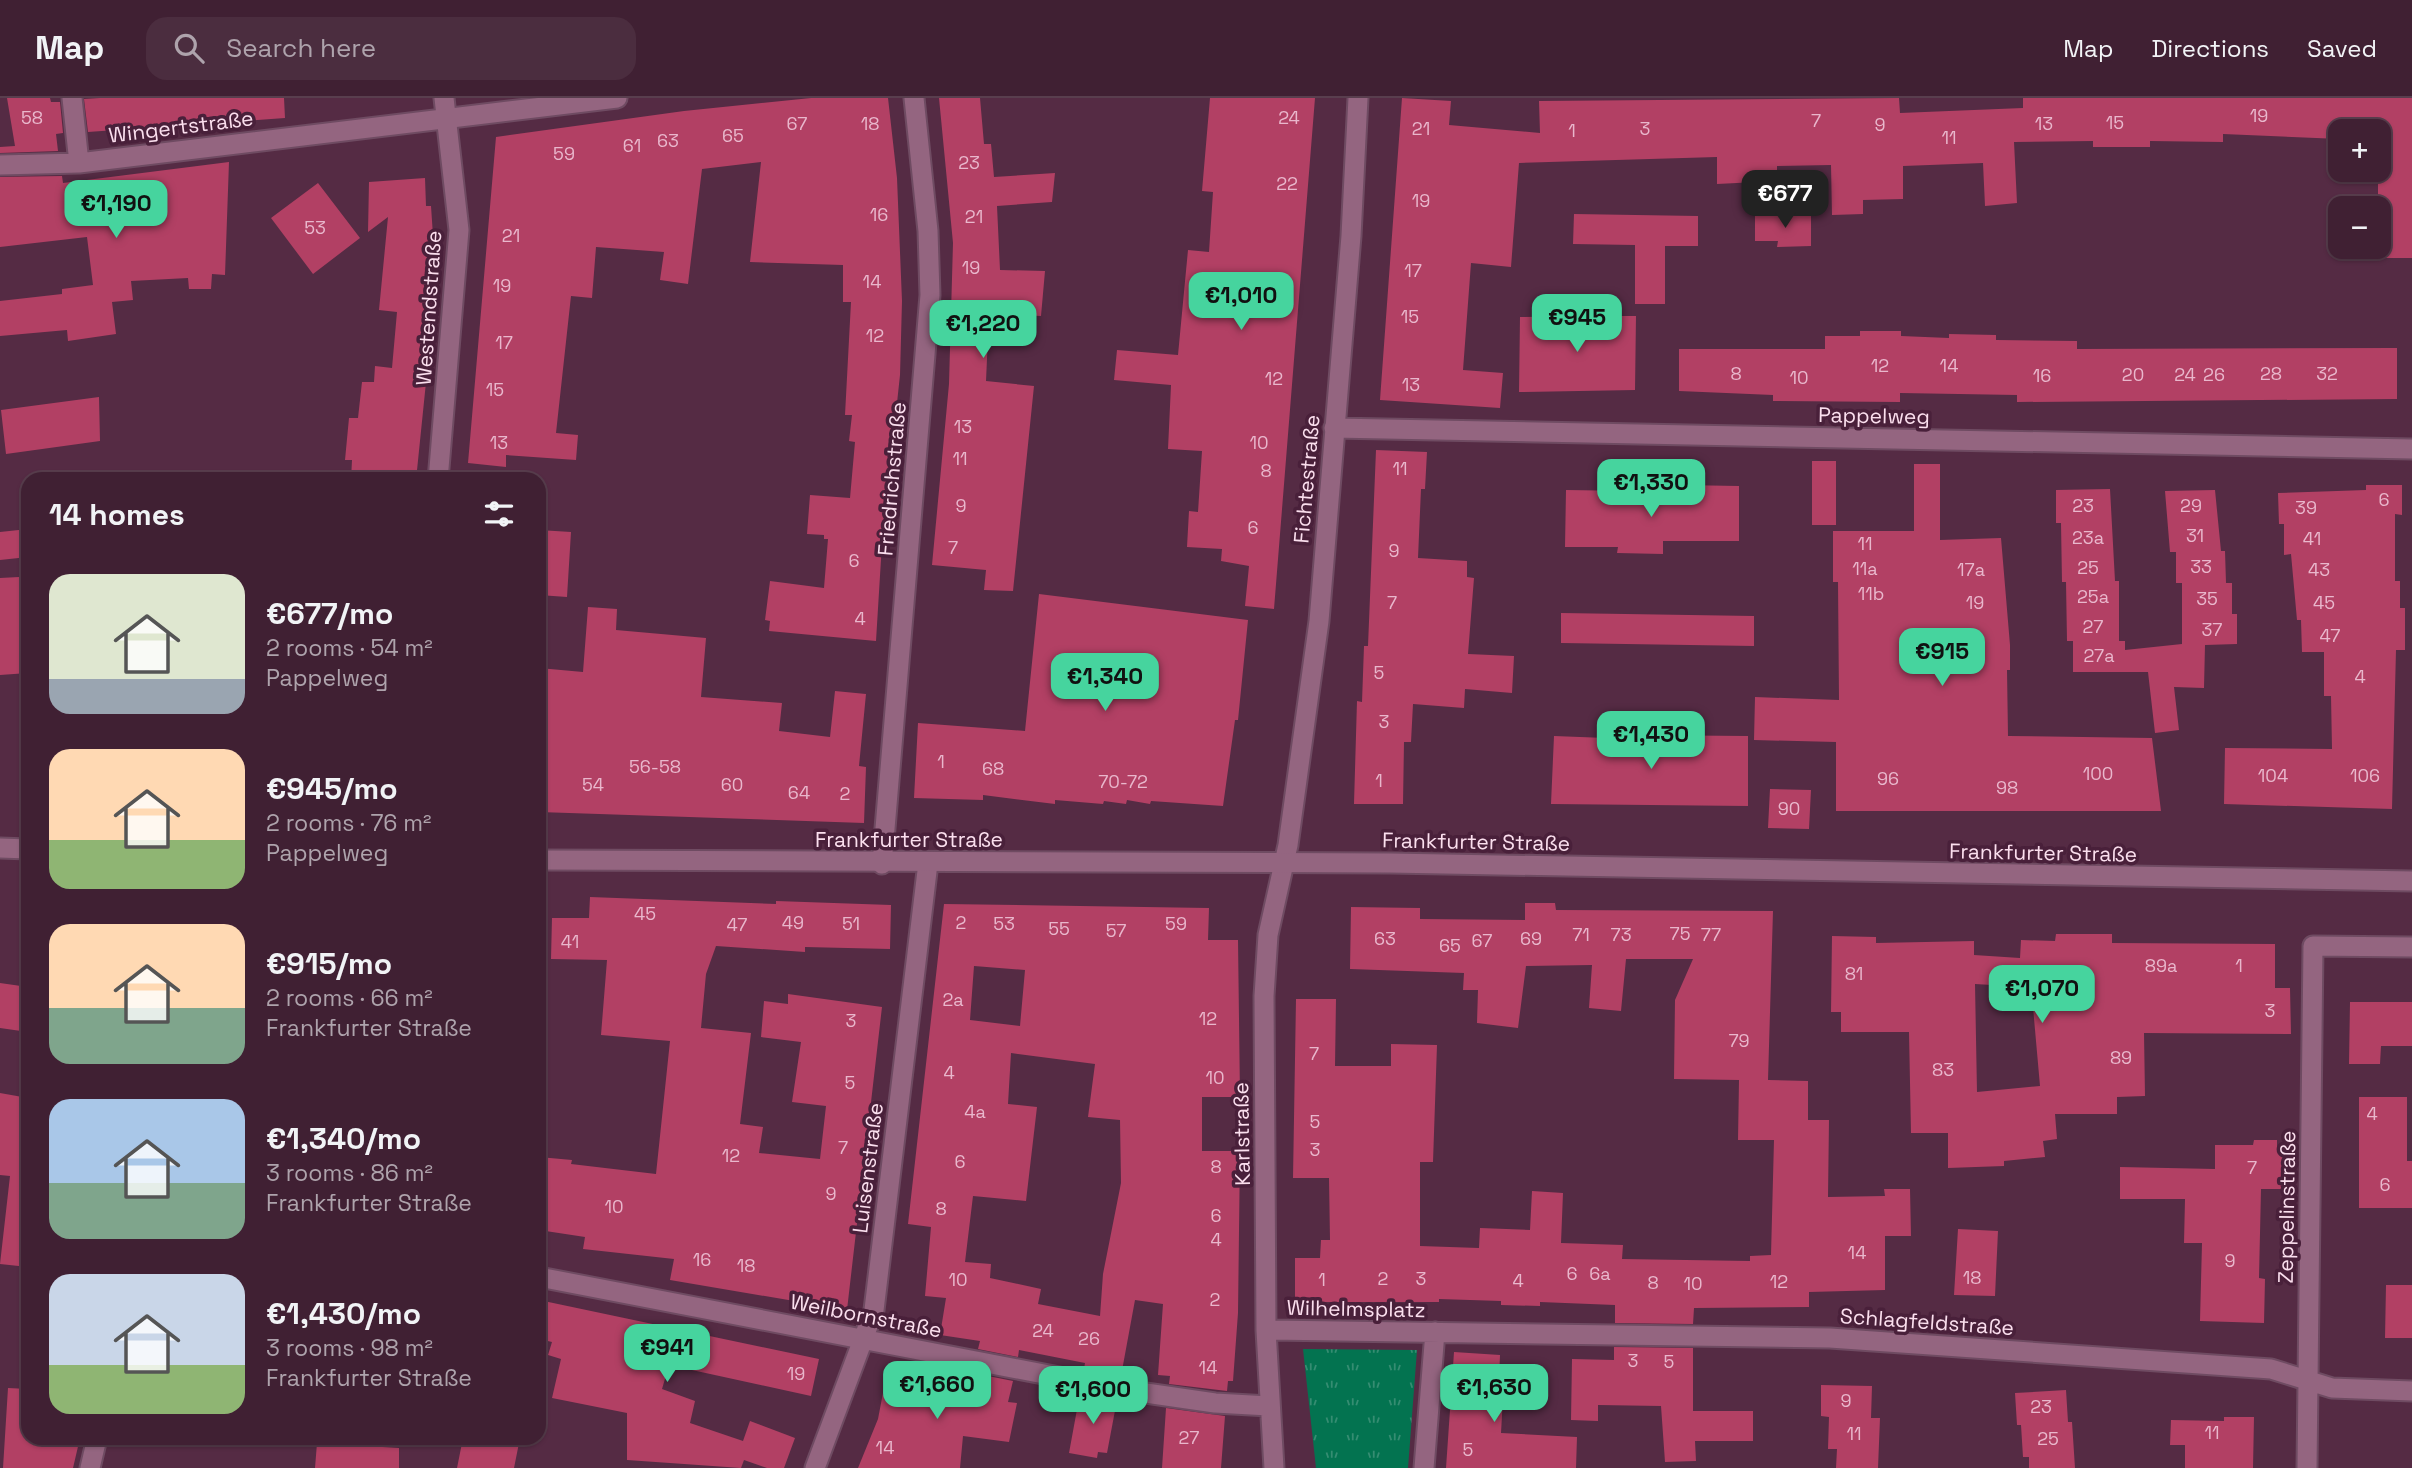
<!DOCTYPE html>
<meta charset="utf-8">
<style>
:root{--surface:#402033;--page:#4b2d3f;--text:#f1f3f6;--muted:#aea3ac;--line:#593e4e;--accent:#46d49e}
body{margin:0;font-family:"Space Grotesk",sans-serif;background:var(--page);color:var(--text);height:100vh;display:flex;flex-direction:column;font-size:26px;white-space:nowrap}
*{box-sizing:border-box;margin:0}
p{font-size:23px;color:var(--muted)}
.icon{flex:none;width:38px;height:38px;fill:none;stroke:currentColor;stroke-width:2;stroke-linecap:round;stroke-linejoin:round}
.map{position:relative;flex:1;overflow:hidden}
.side{position:absolute;left:21px;top:374px;width:525px;height:973px;display:flex;flex-direction:column;background:var(--surface);border-radius:21px;box-shadow:0 2px 5px #0004,0 0 0 2px var(--line)}
.side>*{flex:none}
.fabs{position:absolute;left:2328px;top:21px;display:grid;gap:14px}
.fabs a{display:grid;place-items:center;width:63px;height:63px;border-radius:14px;background:var(--surface);box-shadow:0 2px 5px #0004,0 0 0 2px var(--line);font-size:35px}
.price{position:absolute;translate:-50% -60px;padding:0 16px;border-radius:14px;background:var(--accent);color:#111;font-size:23px;line-height:46px;filter:drop-shadow(0 2px 4px #0008)}
.price::after{content:'';position:absolute;left:50%;top:42px;width:21px;height:16px;margin-left:-10px;background:inherit;clip-path:polygon(0 0,100% 0,50% 100%)}
.price.selected{background:#222;color:#fff}
ul{padding:0;list-style:none}
li{display:flex;align-items:center;gap:21px;height:175px;padding:0 28px}
li span{display:grid;place-items:center;flex:none;width:196px;height:140px;border-radius:21px;color:#555}
li>.icon{margin-inline-start:auto}
span .icon{width:84px;height:84px;fill:#fffc;stroke-width:1}
li b{font-size:30px}
h2{display:flex;justify-content:space-between;align-items:center;height:84px;padding:0 28px;font-size:30px}
header{display:flex;align-items:center;gap:42px;box-sizing:border-box;height:98px;padding:0 35px;background:var(--surface);border-bottom:2px solid var(--line)}
header strong{font-size:33px}
nav{display:flex;gap:38px;margin-inline-start:auto;font-size:24px}
.search{width:490px;height:63px;background:var(--page);display:flex;align-items:center;gap:18px;box-sizing:border-box;padding:0 24px;border-radius:21px;color:var(--muted);font-size:26px}
.map>svg:first-child{display:block}
.grass{fill:url(#grass-tufts)}
.building{fill:#b24064;fill-rule:evenodd}
.lines{fill:none;stroke-linecap:round;stroke-linejoin:round}
.minor-casing{stroke:#6f4b62;stroke-width:23}
.tertiary-casing{stroke:#6f4b62;stroke-width:23}
.minor{stroke:#946580;stroke-width:19}
.tertiary{stroke:#946580;stroke-width:19}
.labels{text-anchor:middle;stroke-width:7;stroke-linejoin:round;paint-order:stroke}
.number-label{font-size:18px;fill:#e9b7cc}
.street-label{font-size:21px;fill:#fbdfee;stroke:#49203a}
</style>
<header>
<strong>Map</strong>
<div class="search"><svg class="icon" aria-label="search" viewBox="0 0 24 24"><circle cx="10" cy="10" r="6"/><path d="M15 15l6 6"/></svg>Search here</div>
<nav><a>Map</a><a>Directions</a><a>Saved</a></nav>
</header>
<div class="map">
<svg width="2412" height="1370" viewBox="0 0 2412 1370">
<defs>
<pattern id="grass-tufts" width="24" height="20" patternUnits="userSpaceOnUse" patternTransform="scale(1.75)"><rect width="24" height="20" fill="#037350"/><path d="M3 7l-1-3M5 7V3M7 7l1-3M15 17l-1-3M17 17v-4M19 17l1-3" fill="none" stroke="#358d72"/></pattern>
</defs>
<rect width="100%" height="100%" fill="#552b44"/>
<!-- grass -->
<path class="grass" d="M1303 1251 1417 1252 1408 1370H1316Z"/>
<!-- building -->
<path class="building" d="M7 0H50L51 4H60L63 35 56 36 58 53 0 55V49L15 48Z
M100 0H284L285 20 88 34 84 1Z
M811 0H888L897 80 902 203 900 277 882 445 876 543 769 533 770 523 765 522 770 483 824 490 828 441H824V437L807 436 810 397 850 400 855 344 849 343 852 317H845L851 204H843V167L750 164 761 64 702 71 688 186 660 182 664 154 596 149 592 200 571 198 556 335 578 337 576 362 506 357V369L468 365 496 39 684 13Z
M939 0H980L984 46H991L994 79 1055 75 1052 104 997 108 1000 172 1045 173 1041 218 989 216 986 283 1034 288 1013 493 984 492 986 472 932 467 949 286 953 145Z
M1210 0H1315L1274 511 1245 508 1249 468 1221 463 1222 451 1187 449 1189 413 1198 414 1202 353 1168 351 1171 287 1114 282 1117 252 1178 257 1188 152 1209 154 1213 94 1202 93Z
M1402 0 1451 3 1449 27 1540 35 1539 3 1899 0 1900 15 2023 10V0H2412V160H2378V33H2340V41L2223 36V44L2150 43V49H2093V43L2014 44 2017 105 1985 108 1983 65 1903 68V101L1863 102V116L1832 117 1831 67 1777 68V83L1717 86V59L1519 65 1511 169 1471 165 1463 272 1503 275 1500 310 1380 302Z
M229 64 225 177 212 176 211 191H189L188 180 131 183 133 202 112 204 116 236 68 243 67 232 0 238V203L62 196V191L93 187 87 139 0 149V79L62 78 63 85Z
M425 80 426 108H431L435 167H438L416 382H351L352 362H345L349 320H358L362 284H374L375 268 392 270 397 214 379 212 388 119 368 134 369 84Z
M318 85 360 140 313 176 271 120Z
M1574 116 1698 118V148H1665V206H1635V147L1573 146Z
M1811 116V148L1777 149 1778 143H1755V118Z
M1581 218H1636L1635 292 1519 294 1520 219Z
M1860 233H1901V238L1949 240V236L1996 237V242L2077 243V251L2397 250V301L2017 304V297L1900 295V304L1773 303V297L1679 293V251H1825V238H1860Z
M99 299 100 343 6 356 1 312Z
M1376 352 1427 354 1425 391H1421L1418 460 1467 463V479L1474 480 1468 556 1514 558 1512 595 1465 591 1464 610 1413 606 1411 644H1404L1403 706H1354L1357 603 1362 604 1364 548H1368Z
M1812 363H1836V427H1812Z
M1914 366H1940V442L2001 440 2010 547V572H2007L2008 638 2152 640 2161 713H1836V644L1754 642 1755 599 1839 602 1838 484H1833V433H1914Z
M1681 387 1739 388V443H1663V456L1617 455 1618 449H1565L1566 392 1633 393V400L1682 401Z
M2366 387H2402V417L2395 416V483H2400V510H2405V552H2396L2392 711 2224 706 2225 650 2332 651 2331 598H2324V554H2302L2301 522H2297L2291 456 2284 457V426H2279L2278 395 2366 392Z
M2110 391 2115 483H2119V543H2125V552L2182 546V485H2176V454H2170L2165 393 2215 392 2221 453H2225L2226 485H2232V516H2237V546L2205 547 2204 590 2174 589 2179 632 2155 635 2148 574H2073V543H2067L2066 484H2062L2061 425H2056V392Z
M28 431V459L0 462V434Z
M539 432 571 434 567 499 539 497Z
M19 479 23 533H28V575L0 577V480Z
M1039 496 1248 522 1238 622H1235L1223 708 1151 703 1150 706 1127 702 1126 706 1104 703 1103 706 1055 702V706L983 697V702L914 700 918 625 1025 633Z
M588 509 617 511 616 532 706 540 701 599 782 605 779 633 830 639 835 593 866 596 859 668 866 669 864 725 539 714V570L583 574Z
M1561 515 1754 518V548L1561 545Z
M1632 637 1748 638V708L1551 706 1554 638 1632 641Z
M1770 691 1811 692 1809 731 1768 730Z
M590 799 776 806V803L891 807 890 851 805 849V854L716 848 706 876 701 930 751 935 740 1026 763 1029 759 1055 820 1061 826 1008 792 1004 801 944 761 939 764 903 788 906V896L882 909 847 1212 670 1182 674 1161 583 1151 585 1139 539 1132V1059L572 1062 571 1066 656 1076 670 943 601 937 607 862 551 861 552 820H589Z
M1525 805H1555L1556 812 1773 813 1768 982 1808 983V1022H1829L1828 1099 1885 1098 1884 1091H1910L1911 1138H1885V1192L1809 1194V1209L1694 1210 1693 1226 1615 1225V1207L1540 1204V1208L1501 1207V1203L1439 1201V1204H1295V1160H1320L1321 1142H1330L1329 1080H1293L1296 901H1336L1335 968H1391V946L1437 947 1433 1064H1420V1148L1479 1150 1480 1130 1530 1132 1532 1093 1563 1095 1561 1145 1623 1147 1622 1161 1750 1163V1158L1771 1157 1774 1042H1738L1739 982 1674 981 1675 902 1693 861H1626L1621 913 1589 910 1592 867 1526 868 1518 930 1477 925 1478 892H1463L1464 875 1350 871 1351 809 1420 810V821L1525 822Z
M944 806 1209 810 1208 842H1238L1240 999H1202V1053H1240L1238 1215 1233 1283H1228L1227 1293 1169 1286 1170 1278 1158 1277 1163 1206 1135 1202 1121 1278 1084 1271 1085 1265 1019 1252 1018 1259 978 1251 980 1243 940 1237 946 1200 925 1198 931 1129 908 1126ZM974 868 1025 872 1020 928 970 922ZM1011 955 1095 966 1088 1019 1120 1022 1121 1085 1103 1176 1100 1218 1038 1206 1041 1191 990 1180 991 1166 965 1164 973 1098 1026 1103 1037 1009 1008 1006Z
M2056 836H2112V845L2275 846V890H2290L2291 936 2144 935 2145 998 2117 999V1016H2055L2057 1041 2043 1043 2045 1059 2004 1063V1068L1948 1070V1035H1911L1909 934H1841V914H1831L1832 838 1876 839V845L1974 843V857L2020 860 2021 842 2055 843ZM1975 886 2025 889V898H2032L2040 988 1977 994Z
M0 885 28 889V934L0 930Z
M2350 904H2412V948H2381L2380 966H2349Z
M0 995 28 1000V1169L0 1166 10 1078 0 1077Z
M2359 999H2407V1063H2412V1110H2359Z
M2254 1042H2277V1049L2290 1048V1091H2261L2259 1180 2265 1181 2264 1225 2200 1223 2202 1145H2184L2185 1101H2120V1069L2215 1071V1047H2253Z
M1958 1131 1998 1133 1995 1198 1954 1197Z
M2386 1187H2412V1240H2385Z
M539 1202 819 1261 811 1298 669 1267 662 1291 695 1303 690 1325 743 1343 750 1323 795 1340 784 1370H767L744 1362 741 1370 627 1362V1315L552 1300 561 1261 548 1257 552 1244 539 1241Z
M1614 1249 1693 1250V1313H1753V1343H1695L1696 1363 1665 1364 1661 1308 1598 1307V1323L1571 1322 1572 1261 1614 1262Z
M1454 1254 1500 1257 1499 1282H1504L1501 1335 1577 1339 1576 1370H1446Z
M887 1274 970 1291 973 1275 1013 1283 1008 1304 1017 1305 1009 1344 963 1338 960 1370H858L878 1321Z
M1821 1287 1872 1288 1871 1320H1880L1878 1370H1836L1837 1351H1828L1829 1319 1821 1318Z
M8 1290 28 1291V1340H80L73 1370H3Z
M2066 1292 2068 1324H2072L2075 1370H2029V1359H2023L2021 1327H2017L2015 1295Z
M1080 1295 1117 1302 1107 1355 1098 1354 1097 1360 1069 1355Z
M1166 1310 1225 1318 1221 1370H1162Z
M2224 1319H2254L2253 1370H2185V1347H2170L2171 1322 2224 1323Z
M463 1340H520L514 1370H457Z
M317 1345 399 1350V1370H315Z"/>
<g class="lines">
<!-- minor casing -->
<g class="minor-casing">
<path id="minor" d="M72 0 79 65
M0 67 79 65 617 0
M1334 330 2412 351
M438 382 459 132 444 0
M882 766 930 197 928 133 914 0
M539 1179 1132 1293 1215 1305 1269 1308
M1266 1232 1830 1240 2271 1271 2332 1290 2412 1293
M90 1370 97 1340
M815 1370 874 1212 928 765
M1274 1370 1266 1232 1264 898 1268 837 1288 747 1319 523 1351 138 1358 0
M1424 1370 1435 1234
M2307 1370 2313 848 2412 849"/>
</g>
<!-- tertiary casing -->
<g class="tertiary-casing">
<path id="tertiary" d="M0 750 28 751
M539 762 1390 765 2412 783"/>
</g>
<!-- minor -->
<use href="#minor" class="minor"/>
<!-- tertiary -->
<use href="#tertiary" class="tertiary"/>
</g>
<g class="labels">
<!-- number labels -->
<g class="number-label">
<text x="2259" y="24">19</text>
<text x="32" y="26">58</text>
<text x="1289" y="26">24</text>
<text x="1816" y="29">7</text>
<text x="2115" y="31">15</text>
<text x="797" y="32">67</text>
<text x="870" y="32">18</text>
<text x="2044" y="32">13</text>
<text x="1880" y="33">9</text>
<text x="1421" y="37">21</text>
<text x="1645" y="37">3</text>
<text x="1572" y="39">1</text>
<text x="733" y="44">65</text>
<text x="1949" y="46">11</text>
<text x="668" y="49">63</text>
<text x="632" y="54">61</text>
<text x="564" y="62">59</text>
<text x="969" y="71">23</text>
<text x="1287" y="92">22</text>
<text x="1421" y="109">19</text>
<text x="879" y="123">16</text>
<text x="974" y="125">21</text>
<text x="315" y="136">53</text>
<text x="511" y="144">21</text>
<text x="971" y="176">19</text>
<text x="1413" y="179">17</text>
<text x="872" y="190">14</text>
<text x="502" y="194">19</text>
<text x="1410" y="225">15</text>
<text x="875" y="244">12</text>
<text x="504" y="251">17</text>
<text x="1880" y="274">12</text>
<text x="1949" y="274">14</text>
<text x="1736" y="282">8</text>
<text x="2271" y="282">28</text>
<text x="2327" y="282">32</text>
<text x="2133" y="283">20</text>
<text x="2185" y="283">24</text>
<text x="2214" y="283">26</text>
<text x="2042" y="284">16</text>
<text x="1799" y="286">10</text>
<text x="1274" y="287">12</text>
<text x="1411" y="293">13</text>
<text x="495" y="298">15</text>
<text x="963" y="335">13</text>
<text x="499" y="351">13</text>
<text x="1259" y="351">10</text>
<text x="960" y="367">11</text>
<text x="1400" y="377">11</text>
<text x="1266" y="379">8</text>
<text x="2384" y="408">6</text>
<text x="961" y="414">9</text>
<text x="2083" y="414">23</text>
<text x="2191" y="414">29</text>
<text x="2306" y="416">39</text>
<text x="1253" y="436">6</text>
<text x="2195" y="444">31</text>
<text x="2088" y="446">23a</text>
<text x="2312" y="447">41</text>
<text x="1865" y="452">11</text>
<text x="953" y="456">7</text>
<text x="1394" y="459">9</text>
<text x="854" y="469">6</text>
<text x="2201" y="475">33</text>
<text x="2088" y="476">25</text>
<text x="1865" y="477">11a</text>
<text x="1971" y="478">17a</text>
<text x="2319" y="478">43</text>
<text x="1871" y="502">11b</text>
<text x="2093" y="505">25a</text>
<text x="2207" y="507">35</text>
<text x="1392" y="511">7</text>
<text x="1975" y="511">19</text>
<text x="2324" y="511">45</text>
<text x="860" y="527">4</text>
<text x="2093" y="535">27</text>
<text x="2212" y="538">37</text>
<text x="2330" y="544">47</text>
<text x="2099" y="564">27a</text>
<text x="1379" y="581">5</text>
<text x="2360" y="585">4</text>
<text x="1384" y="630">3</text>
<text x="941" y="670">1</text>
<text x="655" y="675">56-58</text>
<text x="993" y="677">68</text>
<text x="2098" y="682">100</text>
<text x="2273" y="684">104</text>
<text x="2365" y="684">106</text>
<text x="1888" y="687">96</text>
<text x="1379" y="689">1</text>
<text x="1123" y="690">70-72</text>
<text x="593" y="693">54</text>
<text x="732" y="693">60</text>
<text x="2007" y="696">98</text>
<text x="799" y="701">64</text>
<text x="845" y="702">2</text>
<text x="1789" y="717">90</text>
<text x="645" y="822">45</text>
<text x="793" y="831">49</text>
<text x="961" y="831">2</text>
<text x="851" y="832">51</text>
<text x="1004" y="832">53</text>
<text x="1176" y="832">59</text>
<text x="737" y="833">47</text>
<text x="1059" y="837">55</text>
<text x="1116" y="839">57</text>
<text x="1680" y="842">75</text>
<text x="1581" y="843">71</text>
<text x="1621" y="843">73</text>
<text x="1711" y="843">77</text>
<text x="1385" y="847">63</text>
<text x="1531" y="847">69</text>
<text x="1482" y="849">67</text>
<text x="570" y="850">41</text>
<text x="1450" y="854">65</text>
<text x="2161" y="874">89a</text>
<text x="2239" y="874">1</text>
<text x="1854" y="882">81</text>
<text x="953" y="908">2a</text>
<text x="2270" y="919">3</text>
<text x="1208" y="927">12</text>
<text x="851" y="929">3</text>
<text x="1739" y="949">79</text>
<text x="1314" y="962">7</text>
<text x="2121" y="966">89</text>
<text x="1943" y="978">83</text>
<text x="949" y="981">4</text>
<text x="1215" y="986">10</text>
<text x="850" y="991">5</text>
<text x="975" y="1020">4a</text>
<text x="2372" y="1022">4</text>
<text x="1315" y="1030">5</text>
<text x="843" y="1056">7</text>
<text x="1315" y="1058">3</text>
<text x="731" y="1064">12</text>
<text x="960" y="1070">6</text>
<text x="1216" y="1075">8</text>
<text x="2252" y="1076">7</text>
<text x="2385" y="1093">6</text>
<text x="831" y="1102">9</text>
<text x="614" y="1115">10</text>
<text x="941" y="1117">8</text>
<text x="1216" y="1124">6</text>
<text x="1216" y="1148">4</text>
<text x="1857" y="1161">14</text>
<text x="702" y="1168">16</text>
<text x="2230" y="1169">9</text>
<text x="746" y="1174">18</text>
<text x="1572" y="1182">6</text>
<text x="1600" y="1182">6a</text>
<text x="1972" y="1186">18</text>
<text x="1383" y="1187">2</text>
<text x="1421" y="1187">3</text>
<text x="958" y="1188">10</text>
<text x="1322" y="1188">1</text>
<text x="1518" y="1189">4</text>
<text x="1779" y="1190">12</text>
<text x="1653" y="1191">8</text>
<text x="1693" y="1192">10</text>
<text x="1215" y="1208">2</text>
<text x="1043" y="1239">24</text>
<text x="1089" y="1247">26</text>
<text x="1633" y="1269">3</text>
<text x="1669" y="1270">5</text>
<text x="1208" y="1276">14</text>
<text x="796" y="1282">19</text>
<text x="1846" y="1309">9</text>
<text x="2041" y="1315">23</text>
<text x="2212" y="1341">11</text>
<text x="1854" y="1342">11</text>
<text x="1189" y="1346">27</text>
<text x="2048" y="1347">25</text>
<text x="885" y="1356">14</text>
<text x="1468" y="1358">5</text>
</g>
<!-- street labels -->
<g class="street-label">
<text transform="translate(181 29) rotate(-7)" y="7">Wingertstraße</text>
<text transform="translate(429 210) rotate(-86)" y="7">Westendstraße</text>
<text transform="translate(1874 318) rotate(1)" y="7">Pappelweg</text>
<text transform="translate(892 381) rotate(-85)" y="7">Friedrichstraße</text>
<text transform="translate(1307 381) rotate(-85)" y="7">Fichtestraße</text>
<text x="909" y="749">Frankfurter Straße</text>
<text transform="translate(1476 744) rotate(1)" y="7">Frankfurter Straße</text>
<text transform="translate(2043 755) rotate(1)" y="7">Frankfurter Straße</text>
<text transform="translate(1242 1036) rotate(-91)" y="7">Karlstraße</text>
<text transform="translate(868 1070) rotate(-83)" y="7">Luisenstraße</text>
<text transform="translate(2287 1109) rotate(-89)" y="7">Zeppelinstraße</text>
<text transform="translate(1356 1211) rotate(1)" y="7">Wilhelmsplatz</text>
<text transform="translate(866 1218) rotate(11)" y="7">Weilbornstraße</text>
<text transform="translate(1927 1224) rotate(4)" y="7">Schlagfeldstraße</text>
</g>
</g>
</svg>
<div class="fabs">
<a>+</a>
<a>−</a>
</div>
<b class="price selected" style="left:1785px;top:132px">€677</b>
<b class="price" style="left:116px;top:142px">€1,190</b>
<b class="price" style="left:1241px;top:234px">€1,010</b>
<b class="price" style="left:1577px;top:256px">€945</b>
<b class="price" style="left:983px;top:262px">€1,220</b>
<b class="price" style="left:1651px;top:421px">€1,330</b>
<b class="price" style="left:1942px;top:590px">€915</b>
<b class="price" style="left:1105px;top:615px">€1,340</b>
<b class="price" style="left:1651px;top:673px">€1,430</b>
<b class="price" style="left:2042px;top:927px">€1,070</b>
<b class="price" style="left:667px;top:1286px">€941</b>
<b class="price" style="left:937px;top:1323px">€1,660</b>
<b class="price" style="left:1494px;top:1326px">€1,630</b>
<b class="price" style="left:1093px;top:1328px">€1,600</b>
<section class="side">
<h2>14 homes<svg class="icon" aria-label="filters" viewBox="0 0 24 24"><path d="M4 7h16M4 17h16"/><circle cx="9" cy="7" r="2"/><circle cx="15" cy="17" r="2"/></svg></h2>
<ul>
<li><span style="background:linear-gradient(#dfe7d0 75%,#9aa5b1 0)"><svg class="icon" aria-label="home" viewBox="0 0 24 24"><path d="M3 11l9-7 9 7M6 9v11h12V9"/></svg></span><div><b>€677/mo</b><p>2 rooms · 54 m²</p><p>Pappelweg</p></div></li>
<li><span style="background:linear-gradient(#ffd9b3 65%,#8fb573 0)"><svg class="icon" aria-label="home" viewBox="0 0 24 24"><path d="M3 11l9-7 9 7M6 9v11h12V9"/></svg></span><div><b>€945/mo</b><p>2 rooms · 76 m²</p><p>Pappelweg</p></div></li>
<li><span style="background:linear-gradient(#ffd9b3 60%,#7fa58c 0)"><svg class="icon" aria-label="home" viewBox="0 0 24 24"><path d="M3 11l9-7 9 7M6 9v11h12V9"/></svg></span><div><b>€915/mo</b><p>2 rooms · 66 m²</p><p>Frankfurter Straße</p></div></li>
<li><span style="background:linear-gradient(#a9c7e8 60%,#7fa58c 0)"><svg class="icon" aria-label="home" viewBox="0 0 24 24"><path d="M3 11l9-7 9 7M6 9v11h12V9"/></svg></span><div><b>€1,340/mo</b><p>3 rooms · 86 m²</p><p>Frankfurter Straße</p></div></li>
<li><span style="background:linear-gradient(#c9d6e8 65%,#8fb573 0)"><svg class="icon" aria-label="home" viewBox="0 0 24 24"><path d="M3 11l9-7 9 7M6 9v11h12V9"/></svg></span><div><b>€1,430/mo</b><p>3 rooms · 98 m²</p><p>Frankfurter Straße</p></div></li>
</ul>
</section>
</div>
